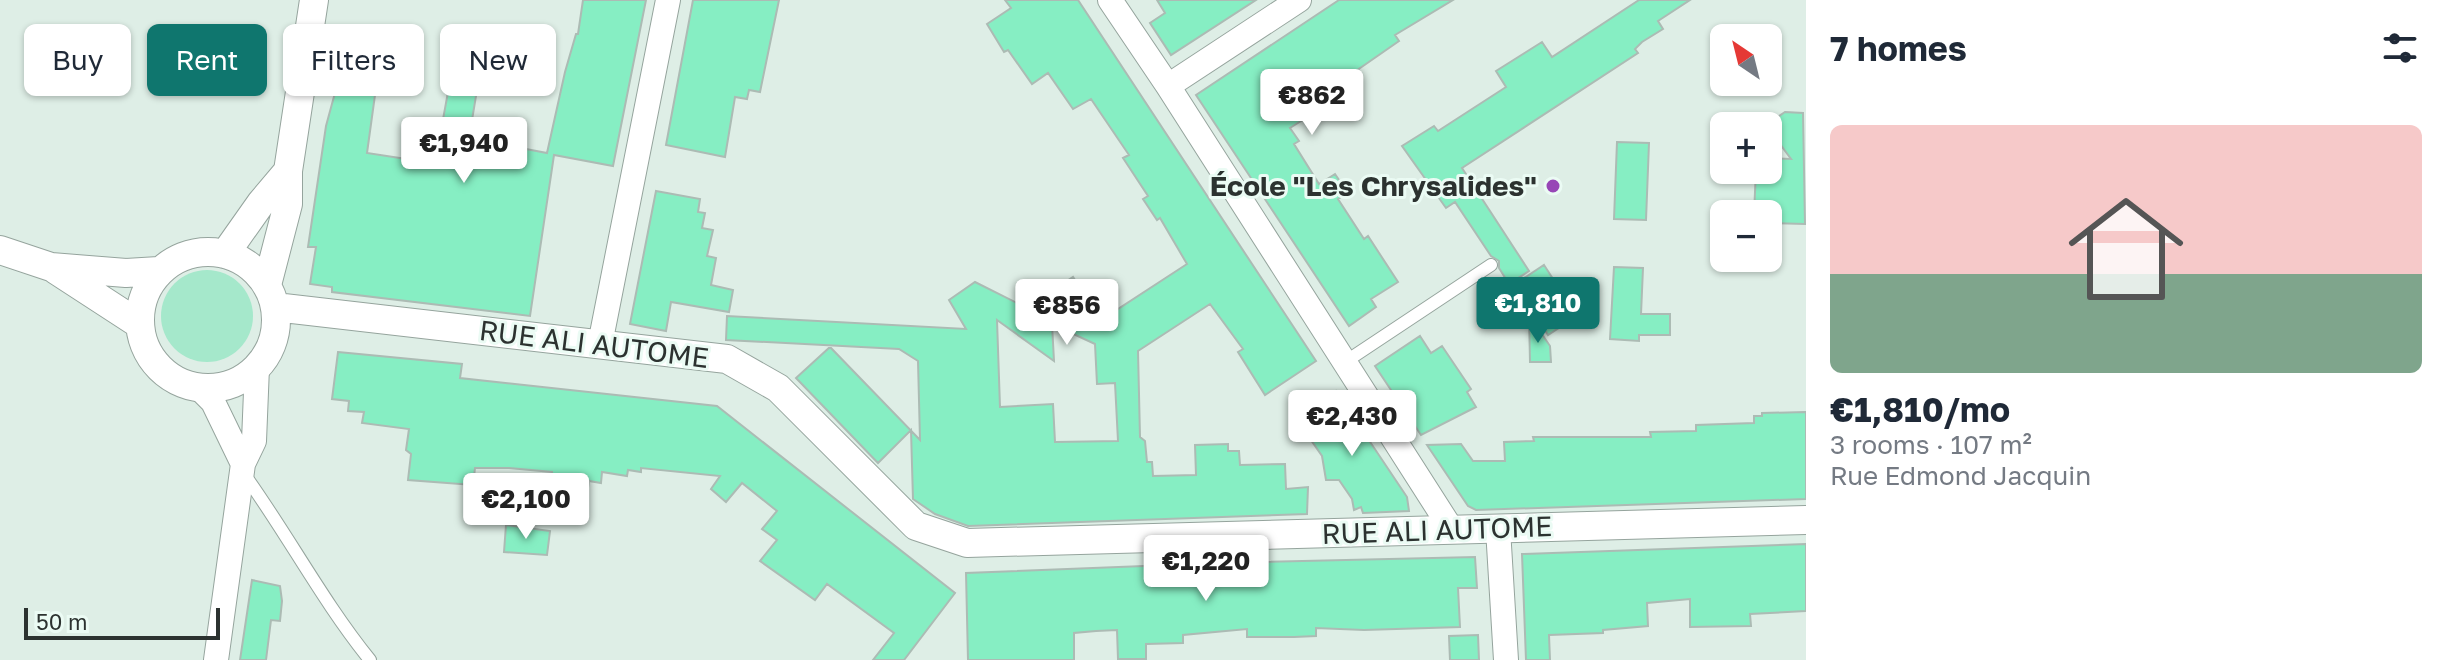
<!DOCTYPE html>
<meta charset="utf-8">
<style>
:root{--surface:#fff;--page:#f6f6f7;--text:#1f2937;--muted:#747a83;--line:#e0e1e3;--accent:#0f766e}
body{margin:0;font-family:"Golos Text",sans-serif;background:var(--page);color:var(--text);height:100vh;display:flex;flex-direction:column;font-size:30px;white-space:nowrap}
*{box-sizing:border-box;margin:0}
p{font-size:26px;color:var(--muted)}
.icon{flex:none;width:44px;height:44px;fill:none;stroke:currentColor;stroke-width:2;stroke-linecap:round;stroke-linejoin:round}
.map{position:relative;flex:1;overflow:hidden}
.panel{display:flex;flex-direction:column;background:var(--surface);width:640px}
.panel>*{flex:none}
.top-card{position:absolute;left:24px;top:24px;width:760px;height:72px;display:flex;gap:16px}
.needle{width:52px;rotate:325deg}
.tools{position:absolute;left:1710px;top:24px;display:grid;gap:16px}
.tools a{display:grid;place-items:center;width:72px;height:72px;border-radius:12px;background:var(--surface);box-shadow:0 2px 6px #0004;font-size:40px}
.scale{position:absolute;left:24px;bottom:20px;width:196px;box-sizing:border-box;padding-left:8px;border:4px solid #2c3230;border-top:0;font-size:22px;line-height:28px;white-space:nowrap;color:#2c3230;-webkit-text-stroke:6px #ebfbf4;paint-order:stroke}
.price{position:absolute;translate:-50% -68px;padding:0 18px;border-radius:8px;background:#fff;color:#222;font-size:26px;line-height:52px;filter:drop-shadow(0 2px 4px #0008)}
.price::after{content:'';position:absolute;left:50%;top:48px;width:24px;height:18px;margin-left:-12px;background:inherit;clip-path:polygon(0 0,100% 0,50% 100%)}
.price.selected{background:var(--accent);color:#fff}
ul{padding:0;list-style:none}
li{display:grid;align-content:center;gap:16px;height:424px;padding:0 24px}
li+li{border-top:2px solid var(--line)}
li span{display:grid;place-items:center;height:248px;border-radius:12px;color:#555}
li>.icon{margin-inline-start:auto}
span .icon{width:144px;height:144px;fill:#fffc;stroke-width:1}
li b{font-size:34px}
h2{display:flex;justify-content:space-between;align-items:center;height:96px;padding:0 24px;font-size:34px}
.chip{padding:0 28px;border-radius:12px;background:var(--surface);box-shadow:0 2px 6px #0004;font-size:28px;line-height:72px}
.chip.selected{background:var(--accent);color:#fff}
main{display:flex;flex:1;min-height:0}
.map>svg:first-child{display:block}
.green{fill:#a5e8cb}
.building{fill:#86eec3;stroke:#acbbb4;stroke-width:2;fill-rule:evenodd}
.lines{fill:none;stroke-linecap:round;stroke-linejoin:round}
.service-casing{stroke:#95a49d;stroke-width:14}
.minor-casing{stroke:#95a49d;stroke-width:26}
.tertiary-casing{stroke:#95a49d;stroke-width:30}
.service{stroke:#fff;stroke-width:12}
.minor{stroke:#fff;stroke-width:24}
.tertiary{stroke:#fff;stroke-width:28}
.poi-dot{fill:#9746b6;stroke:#ebfbf4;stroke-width:3}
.labels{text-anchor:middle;stroke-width:6;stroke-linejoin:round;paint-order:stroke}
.poi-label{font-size:28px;font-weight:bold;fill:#2c3230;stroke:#ebfbf4;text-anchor:end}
.street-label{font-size:28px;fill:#2c3230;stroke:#ebfbf4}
</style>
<main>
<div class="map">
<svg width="1806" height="660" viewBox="0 0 1806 660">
<rect width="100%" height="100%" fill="#deeee6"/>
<!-- green -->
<path class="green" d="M161 316a46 46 0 1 1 92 0a46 46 0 1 1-92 0Z"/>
<!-- building -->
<path class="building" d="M583 0H646L613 166 554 155 530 316 332 292V287L310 284 316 247H308L326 126 336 89 375 95 367 153 426 162 430 124 442 125 452 70 479 78 469 138 547 153 565 72 576 34H578Z
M693 0H779L760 92 749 90 747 99 735 97 725 157 666 145Z
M1005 0H1078L1316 361 1265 395 1238 352 1243 349 1210 304 1138 351 1140 437 1145 441 1147 462H1152L1153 476 1196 475 1195 445 1228 444V451H1239L1240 465 1285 464 1286 489 1308 487 1307 514 968 526 935 514 913 499 911 430 878 463 796 378 830 347 920 440 918 361 899 349 726 340 727 316 966 329 949 300 975 282 1027 308 1073 277 1101 320 1187 264 1160 218 1157 220 1143 199 1148 196 1123 158 1129 155 1091 99 1073 109 1048 73 1032 84 1008 50 1004 52 987 24 1011 8ZM997 320 1054 361 1052 324 1095 344 1097 384 1115 383 1118 441 1055 442 1053 404 1000 407Z
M1157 0H1256L1171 55 1150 23 1165 13Z
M1339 0H1453L1395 35 1399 41 1353 73 1356 78 1338 89 1333 82 1292 108 1301 121 1290 128 1299 141 1294 144 1319 184 1335 174 1348 193 1338 199 1364 239 1368 236 1398 282 1371 299 1376 307 1349 326 1196 95Z
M1639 0H1690L1658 21 1663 29 1642 42 1635 49 1638 53 1462 168 1529 271 1509 284 1499 268V261L1491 256 1455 202 1446 208 1402 146 1434 126 1438 131 1506 87 1496 71 1542 42 1552 57Z
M1785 112 1803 113 1805 224 1768 223V214H1754L1756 170H1768V158L1791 159 1766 125Z
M1617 142 1649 143 1646 220 1614 219Z
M656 191 700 199 698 212 705 213 702 228 713 230 707 256 716 258 711 285 733 290 729 312 671 302 666 331 630 324Z
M1544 265 1577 316 1548 335 1515 284Z
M1614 267 1643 268 1641 314H1670V335H1639V341L1610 339Z
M1529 315 1550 346 1551 362H1530Z
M1420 336 1431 353 1442 346 1471 389 1467 392 1476 407 1421 435 1375 366Z
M338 352 462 364 460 378 717 406 955 593 904 660H873L894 633 827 584 815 600 760 561 777 540 762 529 777 511 742 483 726 502 711 489 720 476 641 468V472L628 470 627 476 602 472 601 483 589 481 588 488 551 482 552 472 509 468H475L473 485 408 480 411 454 406 450 409 429 362 423 364 412 348 411 349 401 332 399Z
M1336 391 1407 497 1409 511 1363 513 1361 507 1354 510 1352 499 1339 480H1326L1322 456 1297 420Z
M1806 412V499L1476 510 1468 506 1427 445 1461 444 1473 461H1505L1504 442 1534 441 1533 437H1651L1650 432 1696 431V425L1754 423V416H1762V413Z
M506 525 550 531 547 555 504 552Z
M1806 544V611L1750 614 1751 626 1690 627V599L1647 603 1648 626 1603 630V633L1549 635 1550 660H1526L1522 554Z
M1475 557 1477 588H1458L1460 627 1364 630 1316 628V636L1294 637H1247V629L1183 635V643L1146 644V659H1118L1117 630 1096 631 1074 633V660H968L966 573 1221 563Z
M252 580 280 586 282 601 280 621 271 620 266 660H240Z
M1478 635 1479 660H1450L1449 636Z"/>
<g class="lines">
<!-- service casing -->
<g class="service-casing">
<path id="service" d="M1345 362 1491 265
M244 474C288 535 323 602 370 660"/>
</g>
<!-- minor casing -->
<g class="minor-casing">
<path id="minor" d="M1110 0 1168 86 1452 530
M1168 86 1299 0
M600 344 668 0
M198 387 213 402 243 464
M1498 529 1506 660
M216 660 243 464 254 441 257 367"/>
</g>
<!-- tertiary casing -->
<g class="tertiary-casing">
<path id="tertiary" d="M0 250 51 267 126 273 159 271
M140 320a68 68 0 1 1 136 0a68 68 0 1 1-136 0Z
M225 254 261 203 288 171
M56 270 139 324
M267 285 288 204V171L314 0
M275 307 727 359 778 388 916 526 967 543 1806 520"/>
</g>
<!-- service -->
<use href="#service" class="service"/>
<!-- minor -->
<use href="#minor" class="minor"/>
<!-- tertiary -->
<use href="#tertiary" class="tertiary"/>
</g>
<!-- markers -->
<circle class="poi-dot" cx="1553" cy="186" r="8"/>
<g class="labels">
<!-- poi labels -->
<g class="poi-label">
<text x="1537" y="196">École "Les Chrysalides"</text>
</g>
<!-- street labels -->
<g class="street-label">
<text transform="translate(594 344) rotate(7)" y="10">RUE ALI AUTOME</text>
<text transform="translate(1437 530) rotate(-2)" y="10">RUE ALI AUTOME</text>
</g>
</g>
</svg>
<div class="tools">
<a><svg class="needle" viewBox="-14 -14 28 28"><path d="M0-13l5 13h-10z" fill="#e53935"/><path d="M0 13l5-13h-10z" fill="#747a83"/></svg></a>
<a>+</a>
<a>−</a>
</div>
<div class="scale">50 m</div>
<b class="price" style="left:1312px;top:137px">€862</b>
<b class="price" style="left:464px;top:185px">€1,940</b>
<b class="price selected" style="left:1538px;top:345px">€1,810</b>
<b class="price" style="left:1067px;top:347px">€856</b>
<b class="price" style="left:1352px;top:458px">€2,430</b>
<b class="price" style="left:526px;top:541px">€2,100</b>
<b class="price" style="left:1206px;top:603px">€1,220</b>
<div class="top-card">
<a class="chip">Buy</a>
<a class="chip selected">Rent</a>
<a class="chip">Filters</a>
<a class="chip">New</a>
</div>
</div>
<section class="panel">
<h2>7 homes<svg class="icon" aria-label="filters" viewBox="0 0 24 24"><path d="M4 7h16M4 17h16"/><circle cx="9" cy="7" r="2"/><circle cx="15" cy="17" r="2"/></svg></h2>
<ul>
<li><span style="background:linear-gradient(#f6c9c9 60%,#7fa58c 0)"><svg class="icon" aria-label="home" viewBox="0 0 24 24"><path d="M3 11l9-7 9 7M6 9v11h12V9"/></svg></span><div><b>€1,810/mo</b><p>3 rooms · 107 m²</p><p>Rue Edmond Jacquin</p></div></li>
</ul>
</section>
</main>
